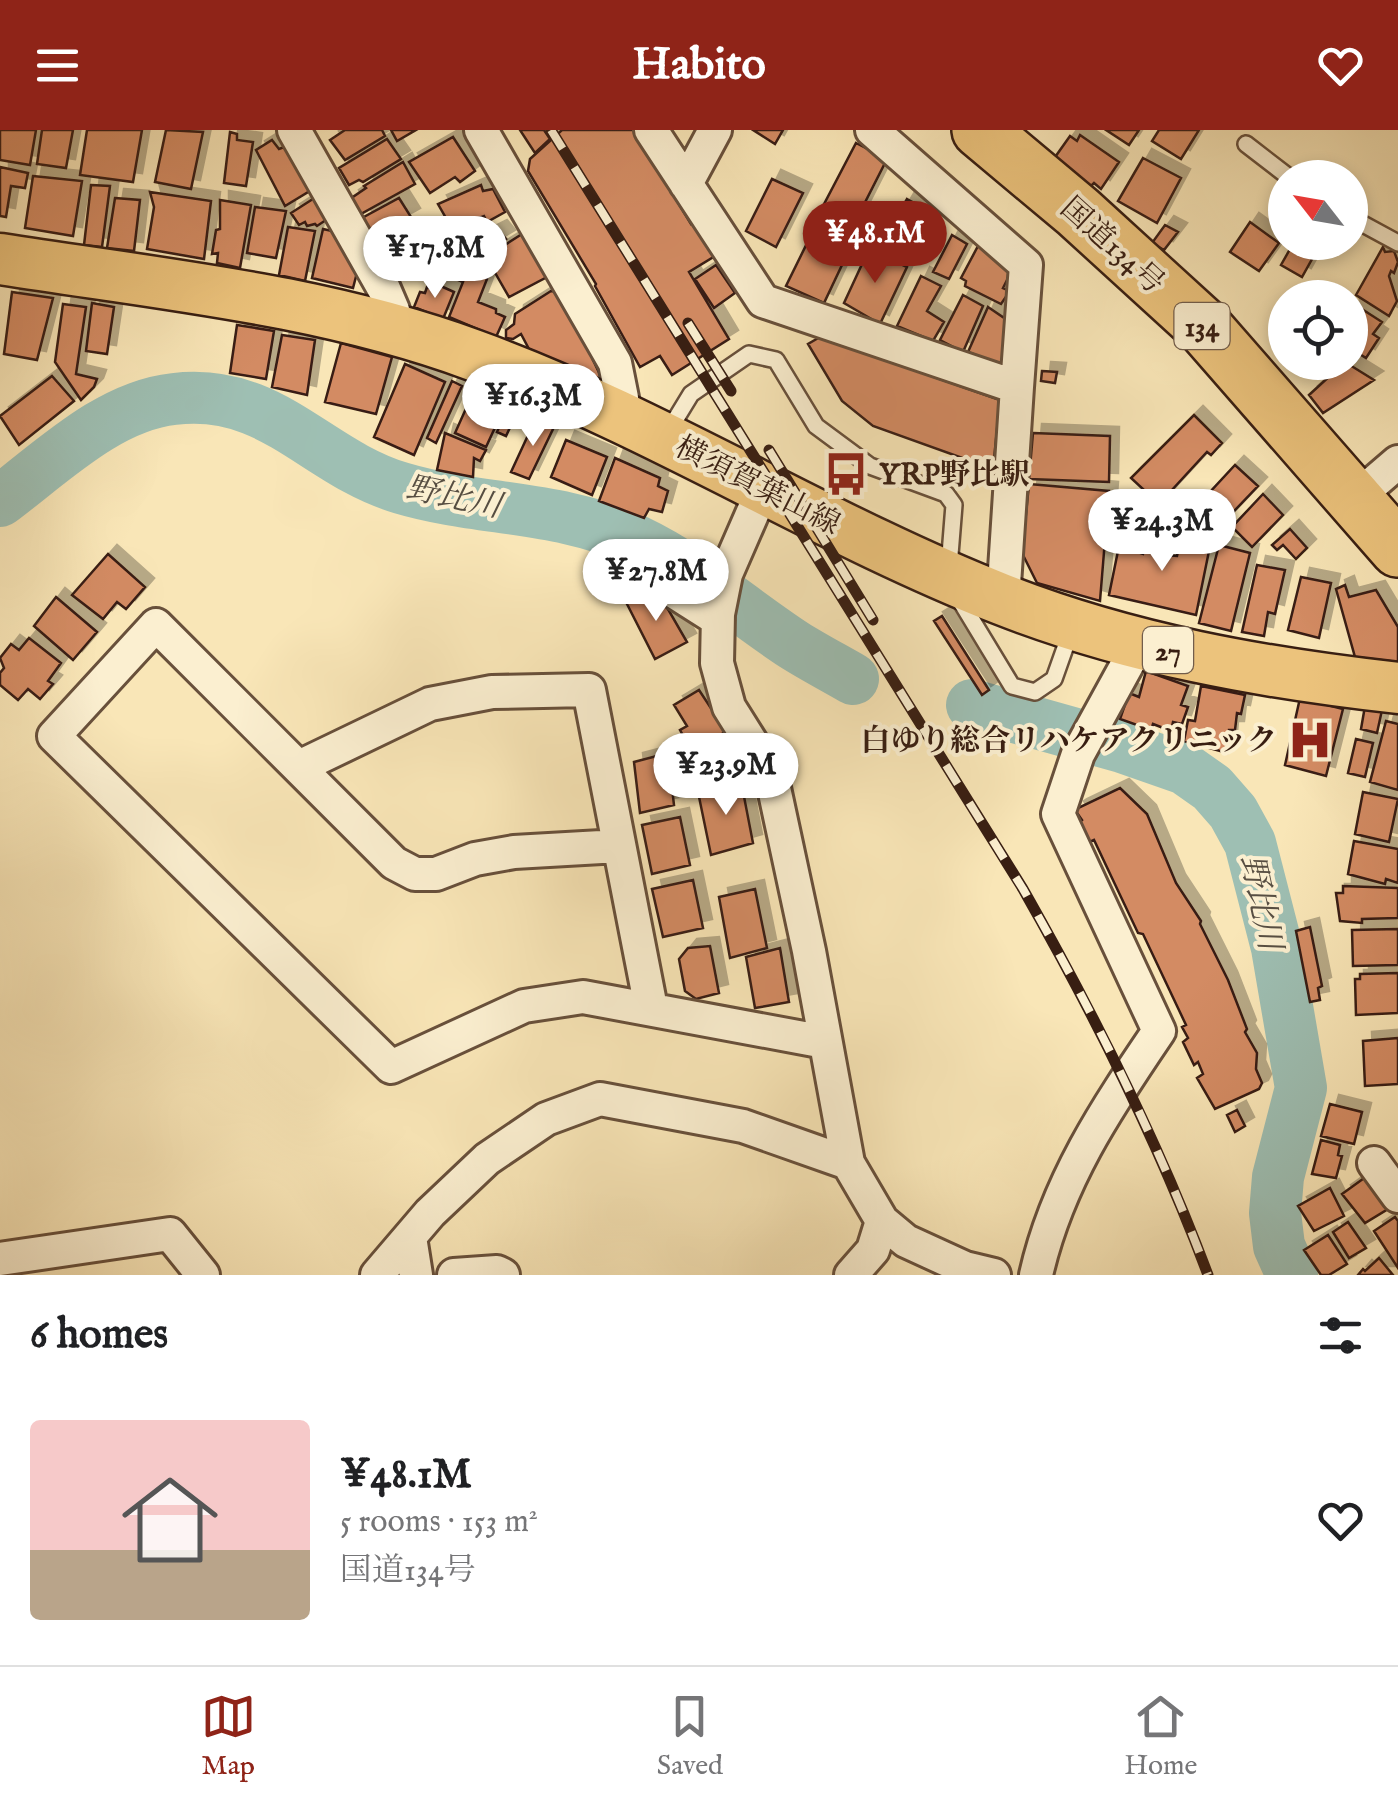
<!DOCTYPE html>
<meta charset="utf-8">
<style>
:root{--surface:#fff;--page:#f6f6f6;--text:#202124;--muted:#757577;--line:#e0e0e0;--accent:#8f2418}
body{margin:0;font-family:"IM FELL English","Noto Serif JP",serif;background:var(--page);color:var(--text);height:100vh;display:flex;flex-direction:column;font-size:38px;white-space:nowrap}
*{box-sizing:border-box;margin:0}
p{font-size:32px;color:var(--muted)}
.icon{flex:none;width:55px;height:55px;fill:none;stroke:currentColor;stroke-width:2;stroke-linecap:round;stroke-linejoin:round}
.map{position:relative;height:1145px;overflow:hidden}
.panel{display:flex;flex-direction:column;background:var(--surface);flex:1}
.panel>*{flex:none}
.needle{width:65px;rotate:301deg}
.fabs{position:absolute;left:1268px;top:30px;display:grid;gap:20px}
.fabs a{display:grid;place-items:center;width:100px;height:100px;border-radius:50%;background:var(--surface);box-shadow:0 5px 15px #0003;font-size:50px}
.price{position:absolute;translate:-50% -85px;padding:0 22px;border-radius:35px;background:#fff;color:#222;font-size:32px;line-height:65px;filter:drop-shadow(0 2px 5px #0008)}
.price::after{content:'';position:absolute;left:50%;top:60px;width:30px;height:22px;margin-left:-15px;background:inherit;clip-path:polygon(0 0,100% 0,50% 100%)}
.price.active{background:var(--accent);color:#fff}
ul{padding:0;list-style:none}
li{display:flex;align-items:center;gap:30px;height:250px;padding:0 30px}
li+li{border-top:2px solid var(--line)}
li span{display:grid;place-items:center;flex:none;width:280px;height:200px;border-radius:10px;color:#555}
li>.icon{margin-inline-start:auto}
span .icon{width:120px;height:120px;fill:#fffc;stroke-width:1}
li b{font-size:42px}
h2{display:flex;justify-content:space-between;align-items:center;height:120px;padding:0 30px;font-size:42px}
header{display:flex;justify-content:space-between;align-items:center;height:130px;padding:0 30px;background:var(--accent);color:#fff;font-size:45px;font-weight:700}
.dock{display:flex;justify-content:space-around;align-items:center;height:140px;border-top:2px solid var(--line);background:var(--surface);font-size:28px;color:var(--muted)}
.dock a{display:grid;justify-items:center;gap:5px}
.dock .active{color:var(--accent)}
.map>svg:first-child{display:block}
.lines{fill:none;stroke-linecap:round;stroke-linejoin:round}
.river{stroke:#9ebfb3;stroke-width:52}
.building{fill:#d38b64;stroke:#381e12;stroke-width:2.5;filter:url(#shadow)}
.lane-casing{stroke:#68503b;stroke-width:20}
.street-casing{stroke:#68503b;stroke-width:38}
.primary-casing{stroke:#381e12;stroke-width:55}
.highway-casing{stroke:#381e12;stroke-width:60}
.lane{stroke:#fbefd0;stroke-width:15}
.street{stroke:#fbefd0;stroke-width:32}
.primary{stroke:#ecc37c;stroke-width:50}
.highway{stroke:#ecc37c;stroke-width:55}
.rail-casing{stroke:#381e12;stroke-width:11}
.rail{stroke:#fbefd0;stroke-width:8;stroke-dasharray:22;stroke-linecap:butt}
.labels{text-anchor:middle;stroke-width:8;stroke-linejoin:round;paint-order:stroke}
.shield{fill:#fbefd0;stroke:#725d4b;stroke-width:2.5}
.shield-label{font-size:28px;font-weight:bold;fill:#381e12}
.street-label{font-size:30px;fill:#381e12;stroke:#fbefd0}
.poi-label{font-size:30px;font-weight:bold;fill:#381e12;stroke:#fbefd0;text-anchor:start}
.water-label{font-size:32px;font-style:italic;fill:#574e42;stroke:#fbefd0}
</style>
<header><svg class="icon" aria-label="menu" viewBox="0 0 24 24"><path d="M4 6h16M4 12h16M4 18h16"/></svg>Habito<svg class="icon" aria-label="heart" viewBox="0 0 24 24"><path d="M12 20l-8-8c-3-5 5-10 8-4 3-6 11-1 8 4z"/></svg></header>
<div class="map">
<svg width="1398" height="1145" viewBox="0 0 1398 1145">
<defs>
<filter id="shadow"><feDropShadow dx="9" dy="-9" stdDeviation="0" flood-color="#0004"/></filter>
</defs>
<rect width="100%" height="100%" fill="#f9e6b7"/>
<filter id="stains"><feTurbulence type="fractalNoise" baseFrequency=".002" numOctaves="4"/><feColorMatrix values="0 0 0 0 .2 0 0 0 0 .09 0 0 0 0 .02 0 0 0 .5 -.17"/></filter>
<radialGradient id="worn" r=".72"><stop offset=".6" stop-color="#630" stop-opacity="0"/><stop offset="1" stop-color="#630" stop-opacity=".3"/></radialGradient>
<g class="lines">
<!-- river -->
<path class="river" d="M0 371C51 333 108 276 174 269 272 257 316 333 401 358 478 381 560 375 637 411 694 438 742 481 794 515 813 527 834 538 853 549
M972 575 1122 617 1185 639 1212 658 1233 682 1250 713 1277 818 1301 958 1278 1047 1275 1083 1279 1116 1292 1145"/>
</g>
<!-- building -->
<path class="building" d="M0 0H36L30 35 0 30Z
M42 0H73L66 38 37 34Z
M87 0H142L133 52 80 45Z
M166 0 203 2 191 59 155 52Z
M345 0H382L385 6 345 30 330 10Z
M391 0H416L397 11Z
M520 0H544L550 9 535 23Z
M562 0H634L691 94 696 91 715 126 689 142 729 209 672 245 660 226 640 237 595 156 596 154 528 41 530 29Z
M753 0H783L775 14Z
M1106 0H1139L1129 15Z
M1159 0H1199L1181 29 1152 11Z
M230 2 237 4V10L253 12 246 56 224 53Z
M1080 5 1119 32 1101 59 1094 53 1091 56 1053 30 1070 6 1077 11Z
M453 7 475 41 460 52 455 47 430 63 409 32Z
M387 9 401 29 363 52 359 50 349 55 339 38Z
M272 10 279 19 287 16 313 59 285 76 256 20Z
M856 13 887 29 854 94 822 78Z
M1143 28 1181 48 1157 93 1118 71Z
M403 32 415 54 359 85 350 69 366 58 364 56Z
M0 37 28 43 25 58 11 56 6 87 0 86Z
M33 46 82 51 73 106 25 98Z
M772 49 803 63 776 117 746 101Z
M91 55 110 56 102 117 84 115Z
M481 55 483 61 493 59 505 82 487 92 484 86 479 88 483 95 458 109 438 74Z
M150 62 211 71 204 129 147 119 154 77Z
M316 67 329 88 317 96 315 94 307 96 305 92 299 95 291 83Z
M115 68 140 70 134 121 107 118Z
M399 68 411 87 372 109 362 88Z
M907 69 934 84 909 124 883 110Z
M220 70 251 75 240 138 217 133 218 123 212 124 216 100 220 99Z
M255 77 286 81 276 128 247 123Z
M1250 92 1279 113 1259 141 1230 122Z
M1165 95 1178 102 1164 120 1152 113Z
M288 97 315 101 305 151 279 145Z
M323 99 341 103 359 135 353 158 312 148Z
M498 99 506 109 482 123 476 110Z
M814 99 851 116 824 173 786 156Z
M522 104 547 147 509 167 486 127Z
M952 105 967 114 949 149 933 142Z
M1294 112H1331L1322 126 1316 122 1302 147 1281 135Z
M978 116 1004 131 1010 144 1003 158 1010 161 1001 174 965 156 966 151 961 148Z
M1383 117 1385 122 1394 121 1398 132 1394 143 1391 141 1389 146 1397 171 1389 186 1356 165Z
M869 119 907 137 880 194 844 173Z
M466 134 483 137 487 149 478 172 496 179V183L505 187 496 207 449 187 463 152 456 149 461 136 464 138Z
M716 135 735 163 714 178 695 149Z
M921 146 941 156 927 181 944 192 933 211 897 196Z
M434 153 454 162 443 189 414 177 420 162 425 163 427 157 432 159Z
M551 161 561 162 598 227 593 230 605 255 529 219 521 204 513 209 506 208V200L514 194 515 184Z
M12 162 53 168 37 230 4 224Z
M963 165 983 176 963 222 940 210Z
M1351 172 1382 192 1373 204 1379 208 1366 228 1350 218Z
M92 173 114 177 107 224 86 221Z
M63 174 86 177 76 244 97 249 94 257 81 270 55 232Z
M988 177 1007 190 1004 231 998 234 968 222Z
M237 195 274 201 266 249 230 243Z
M282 205 315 210 307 265 272 257Z
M820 207 1000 270 993 339 873 296 842 271 808 214Z
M341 213 392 227 376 284 325 272Z
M1345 232 1374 250 1323 283 1309 265Z
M405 234 445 252 414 325 374 307Z
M1042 241 1057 242 1055 253 1041 251Z
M52 246 74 271 19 315 0 286Z
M452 251 462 256 436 313 427 308Z
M473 263 504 278 486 317 455 303Z
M511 270 521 274 506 306 497 302Z
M1194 285 1222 313 1211 325 1207 322 1159 374 1131 348Z
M536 288 554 297 529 349 511 342Z
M445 303 486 320 480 331 474 328 473 347 437 340Z
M1033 303 1110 306 1109 352 1029 349Z
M566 310 607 327 592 365 551 347Z
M615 328 660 348 658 356 668 361 662 382 649 379 644 388 599 371Z
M1235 335 1258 356 1216 400 1205 391 1198 397 1184 390Z
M1029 354 1109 361 1100 471 1037 453 1022 423Z
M1263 364 1283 385 1252 417 1232 397Z
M1290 399 1307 418 1296 429 1283 415 1277 420 1272 415Z
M1181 406 1211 411 1196 485 1109 465 1119 416 1143 424 1147 408 1169 407 1165 425 1177 426Z
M1219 415 1250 423 1231 501 1199 493Z
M108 424 145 457 126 479 117 472 103 489 72 465Z
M1257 435 1285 440 1275 484 1268 482 1264 506 1242 502Z
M1301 447 1331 453 1319 508 1288 500Z
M1345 455 1349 467 1376 460 1398 497V532L1355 527 1336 459Z
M651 460 656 471 661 467 687 512 655 529 627 474Z
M56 467 97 502 73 530 34 496Z
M942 486 989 560 982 565 934 491Z
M29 508 61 533 48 551 53 554 40 569 28 559 18 570 0 555V543L4 538 0 528 11 514 19 520Z
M1146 541 1188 556 1181 575 1188 577 1182 594 1173 592 1171 601 1153 594 1151 600 1120 589 1129 563 1139 567Z
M1201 556 1245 565 1241 584 1237 583 1235 600H1229L1227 623 1184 611 1188 590 1195 591Z
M699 560 726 601 696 623 688 624 682 614 685 609 680 600 687 596 674 575Z
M1300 568 1343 579 1326 646 1285 635Z
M1365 576 1382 580 1377 603 1361 599Z
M1386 591 1398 594V660L1370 652Z
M1356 609 1373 613 1365 647 1348 643Z
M668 623 674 675 640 683 634 632Z
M741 651 753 713 711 725 698 662Z
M1120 658 1147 684 1176 753 1201 791 1200 794 1228 850 1247 899 1245 902 1257 923 1256 939 1262 953 1259 959 1215 979 1197 948 1203 944 1198 932 1194 935 1183 912 1188 908 1182 897 1186 895 1143 804 1138 803 1094 710 1085 714 1075 696 1082 690 1075 680 1078 678Z
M1363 662 1398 669 1389 712 1355 704Z
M680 687 690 735 652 744 642 695Z
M1354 711 1398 719V753L1386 749 1385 754 1348 744Z
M693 750 703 798 663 807 652 759Z
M1343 756 1398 758V788L1362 789V793L1340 791 1336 763H1343Z
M755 759 767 818 730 828 719 767Z
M1310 797 1322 856 1318 858 1320 870 1310 872 1296 801Z
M1398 799V835L1353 836 1352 800Z
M710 816 719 863 696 869 685 861 679 829 688 818Z
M780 818 789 872 755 878 746 827Z
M1398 843V883L1356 885 1355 849H1360V844Z
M1398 908V954L1365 956 1363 911Z
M1330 974 1362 982 1354 1014 1321 1006Z
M1237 980 1245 996 1235 1002 1227 985Z
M1321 1010 1340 1015 1338 1025 1342 1026 1336 1048 1312 1044Z
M1367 1046 1388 1079 1365 1093 1342 1064Z
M1330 1058 1344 1086 1314 1101 1298 1076Z
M1395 1087 1398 1091V1138L1374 1101Z
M1348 1092 1366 1118 1349 1128 1333 1102Z
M1328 1105 1347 1134 1329 1145H1321L1304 1120Z
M1379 1128 1393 1145H1358L1363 1139 1365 1141Z"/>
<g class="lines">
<!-- lane casing -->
<g class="lane-casing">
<path id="lane" d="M1246 14 1290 48
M1350 87 1398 113
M666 305 691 264 749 224 776 230 816 296 870 336 946 364 954 375 949 437
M958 467 1012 556 1035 562 1054 549 1071 501"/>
</g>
<!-- street casing -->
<g class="street-casing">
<path id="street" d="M294 0 384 159 393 180 392 198
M481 0 615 233 622 268 612 284
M651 0 763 171 1017 257 1003 470
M872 0 1026 135 1017 257
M686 54 715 0
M763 359 726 444 718 484 717 533 729 577 771 644 809 821 848 1033 882 1091 906 1111 965 1138 994 1145
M1356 368 1398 332
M651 447 717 489
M299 637 430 574 492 562 589 560 651 878
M619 716 514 722 475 729 436 744H415L394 733 156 495 54 606 391 937 524 876 583 867 825 912
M1374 1033 1398 1066
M410 1107 416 1145
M0 1129 170 1104 203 1145
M377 1145 430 1083 487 1029 546 989 600 969 743 996 848 1033
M454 1145 497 1142 503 1145
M851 1145 873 1120 882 1091
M1036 1145C1057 1052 1106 979 1159 901L1058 684 1078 624 1128 533 1134 511"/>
</g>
<!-- primary casing -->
<g class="primary-casing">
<path id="primary" d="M0 129C159 154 321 169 473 225 656 291 820 398 1001 469 1128 519 1263 543 1398 558"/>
</g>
<!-- highway casing -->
<g class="highway-casing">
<path id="highway" d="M980 0 1078 82 1204 197 1398 419"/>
</g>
<!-- lane -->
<use href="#lane" class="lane"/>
<!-- street -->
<use href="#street" class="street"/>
<!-- primary -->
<use href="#primary" class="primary"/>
<!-- highway -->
<use href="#highway" class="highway"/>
<!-- rail casing -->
<g class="rail-casing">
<path id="rail" d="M551 0 1023 759C1094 884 1158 1011 1208 1145
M688 193 731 261
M769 320 873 490"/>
</g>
<!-- rail -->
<use href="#rail" class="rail"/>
</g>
<!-- icons -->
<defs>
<g id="bus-bare" transform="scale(3.45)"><path d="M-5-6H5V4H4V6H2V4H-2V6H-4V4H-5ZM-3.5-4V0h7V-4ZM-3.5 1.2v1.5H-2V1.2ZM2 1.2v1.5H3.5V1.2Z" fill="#8f2418" stroke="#fbefd0" stroke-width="2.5" paint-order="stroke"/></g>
<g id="hospital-bare" transform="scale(3.45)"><path d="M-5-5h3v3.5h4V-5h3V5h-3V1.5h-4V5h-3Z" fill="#8f2418" stroke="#fbefd0" stroke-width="2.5" paint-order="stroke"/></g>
</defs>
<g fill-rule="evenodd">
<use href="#bus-bare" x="846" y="344"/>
<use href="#hospital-bare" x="1310" y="610"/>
</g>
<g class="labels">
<!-- shield labels -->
<g class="shield">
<rect x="1174.5" y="173" width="55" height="46" rx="8"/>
<rect x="1143" y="497" width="50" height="46" rx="8"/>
</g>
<g class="shield-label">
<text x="1202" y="206">134</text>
<text x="1168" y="530">27</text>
</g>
<!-- street labels -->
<g class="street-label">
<text transform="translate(1113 115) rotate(42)" y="10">国道134号</text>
<text transform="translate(758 355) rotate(27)" y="10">横須賀葉山線</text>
</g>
<!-- poi labels -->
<g class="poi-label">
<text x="879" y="354">YRP野比駅</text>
<text x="1277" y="620" text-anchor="end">白ゆり総合リハケアクリニック</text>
</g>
<!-- water labels -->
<g class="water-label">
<text transform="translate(454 366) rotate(12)" y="11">野比川</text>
<text transform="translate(1262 772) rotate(78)" y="11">野比川</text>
</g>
</g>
<rect width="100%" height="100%" filter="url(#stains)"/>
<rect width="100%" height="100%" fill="url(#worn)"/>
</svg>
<div class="fabs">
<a><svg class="needle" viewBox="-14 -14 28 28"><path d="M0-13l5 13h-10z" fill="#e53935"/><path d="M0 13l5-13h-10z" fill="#757577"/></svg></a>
<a><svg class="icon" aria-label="locate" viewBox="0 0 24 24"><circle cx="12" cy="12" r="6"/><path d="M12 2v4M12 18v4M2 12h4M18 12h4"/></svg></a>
</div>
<b class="price active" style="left:875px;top:156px">¥48.1M</b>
<b class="price" style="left:435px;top:171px">¥17.8M</b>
<b class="price" style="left:533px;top:319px">¥16.3M</b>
<b class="price" style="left:1162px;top:444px">¥24.3M</b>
<b class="price" style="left:656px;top:494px">¥27.8M</b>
<b class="price" style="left:726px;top:688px">¥23.9M</b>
</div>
<section class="panel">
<h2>6 homes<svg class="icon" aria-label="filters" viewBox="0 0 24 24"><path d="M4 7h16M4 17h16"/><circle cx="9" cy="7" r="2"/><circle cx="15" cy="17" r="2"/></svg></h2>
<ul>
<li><span style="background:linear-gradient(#f6c9c9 65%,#b9a48a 0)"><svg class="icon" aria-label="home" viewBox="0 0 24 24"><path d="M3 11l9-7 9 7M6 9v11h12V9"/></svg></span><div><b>¥48.1M</b><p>5 rooms · 153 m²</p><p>国道134号</p></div><svg class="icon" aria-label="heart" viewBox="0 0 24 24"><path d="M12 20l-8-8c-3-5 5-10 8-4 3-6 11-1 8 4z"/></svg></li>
</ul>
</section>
<nav class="dock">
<a class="active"><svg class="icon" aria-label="map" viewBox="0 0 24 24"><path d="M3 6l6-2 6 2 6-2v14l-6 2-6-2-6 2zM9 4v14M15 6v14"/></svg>Map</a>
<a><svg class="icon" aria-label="saved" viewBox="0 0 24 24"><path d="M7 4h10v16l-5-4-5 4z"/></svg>Saved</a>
<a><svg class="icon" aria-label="home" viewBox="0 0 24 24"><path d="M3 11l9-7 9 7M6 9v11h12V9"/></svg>Home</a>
</nav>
